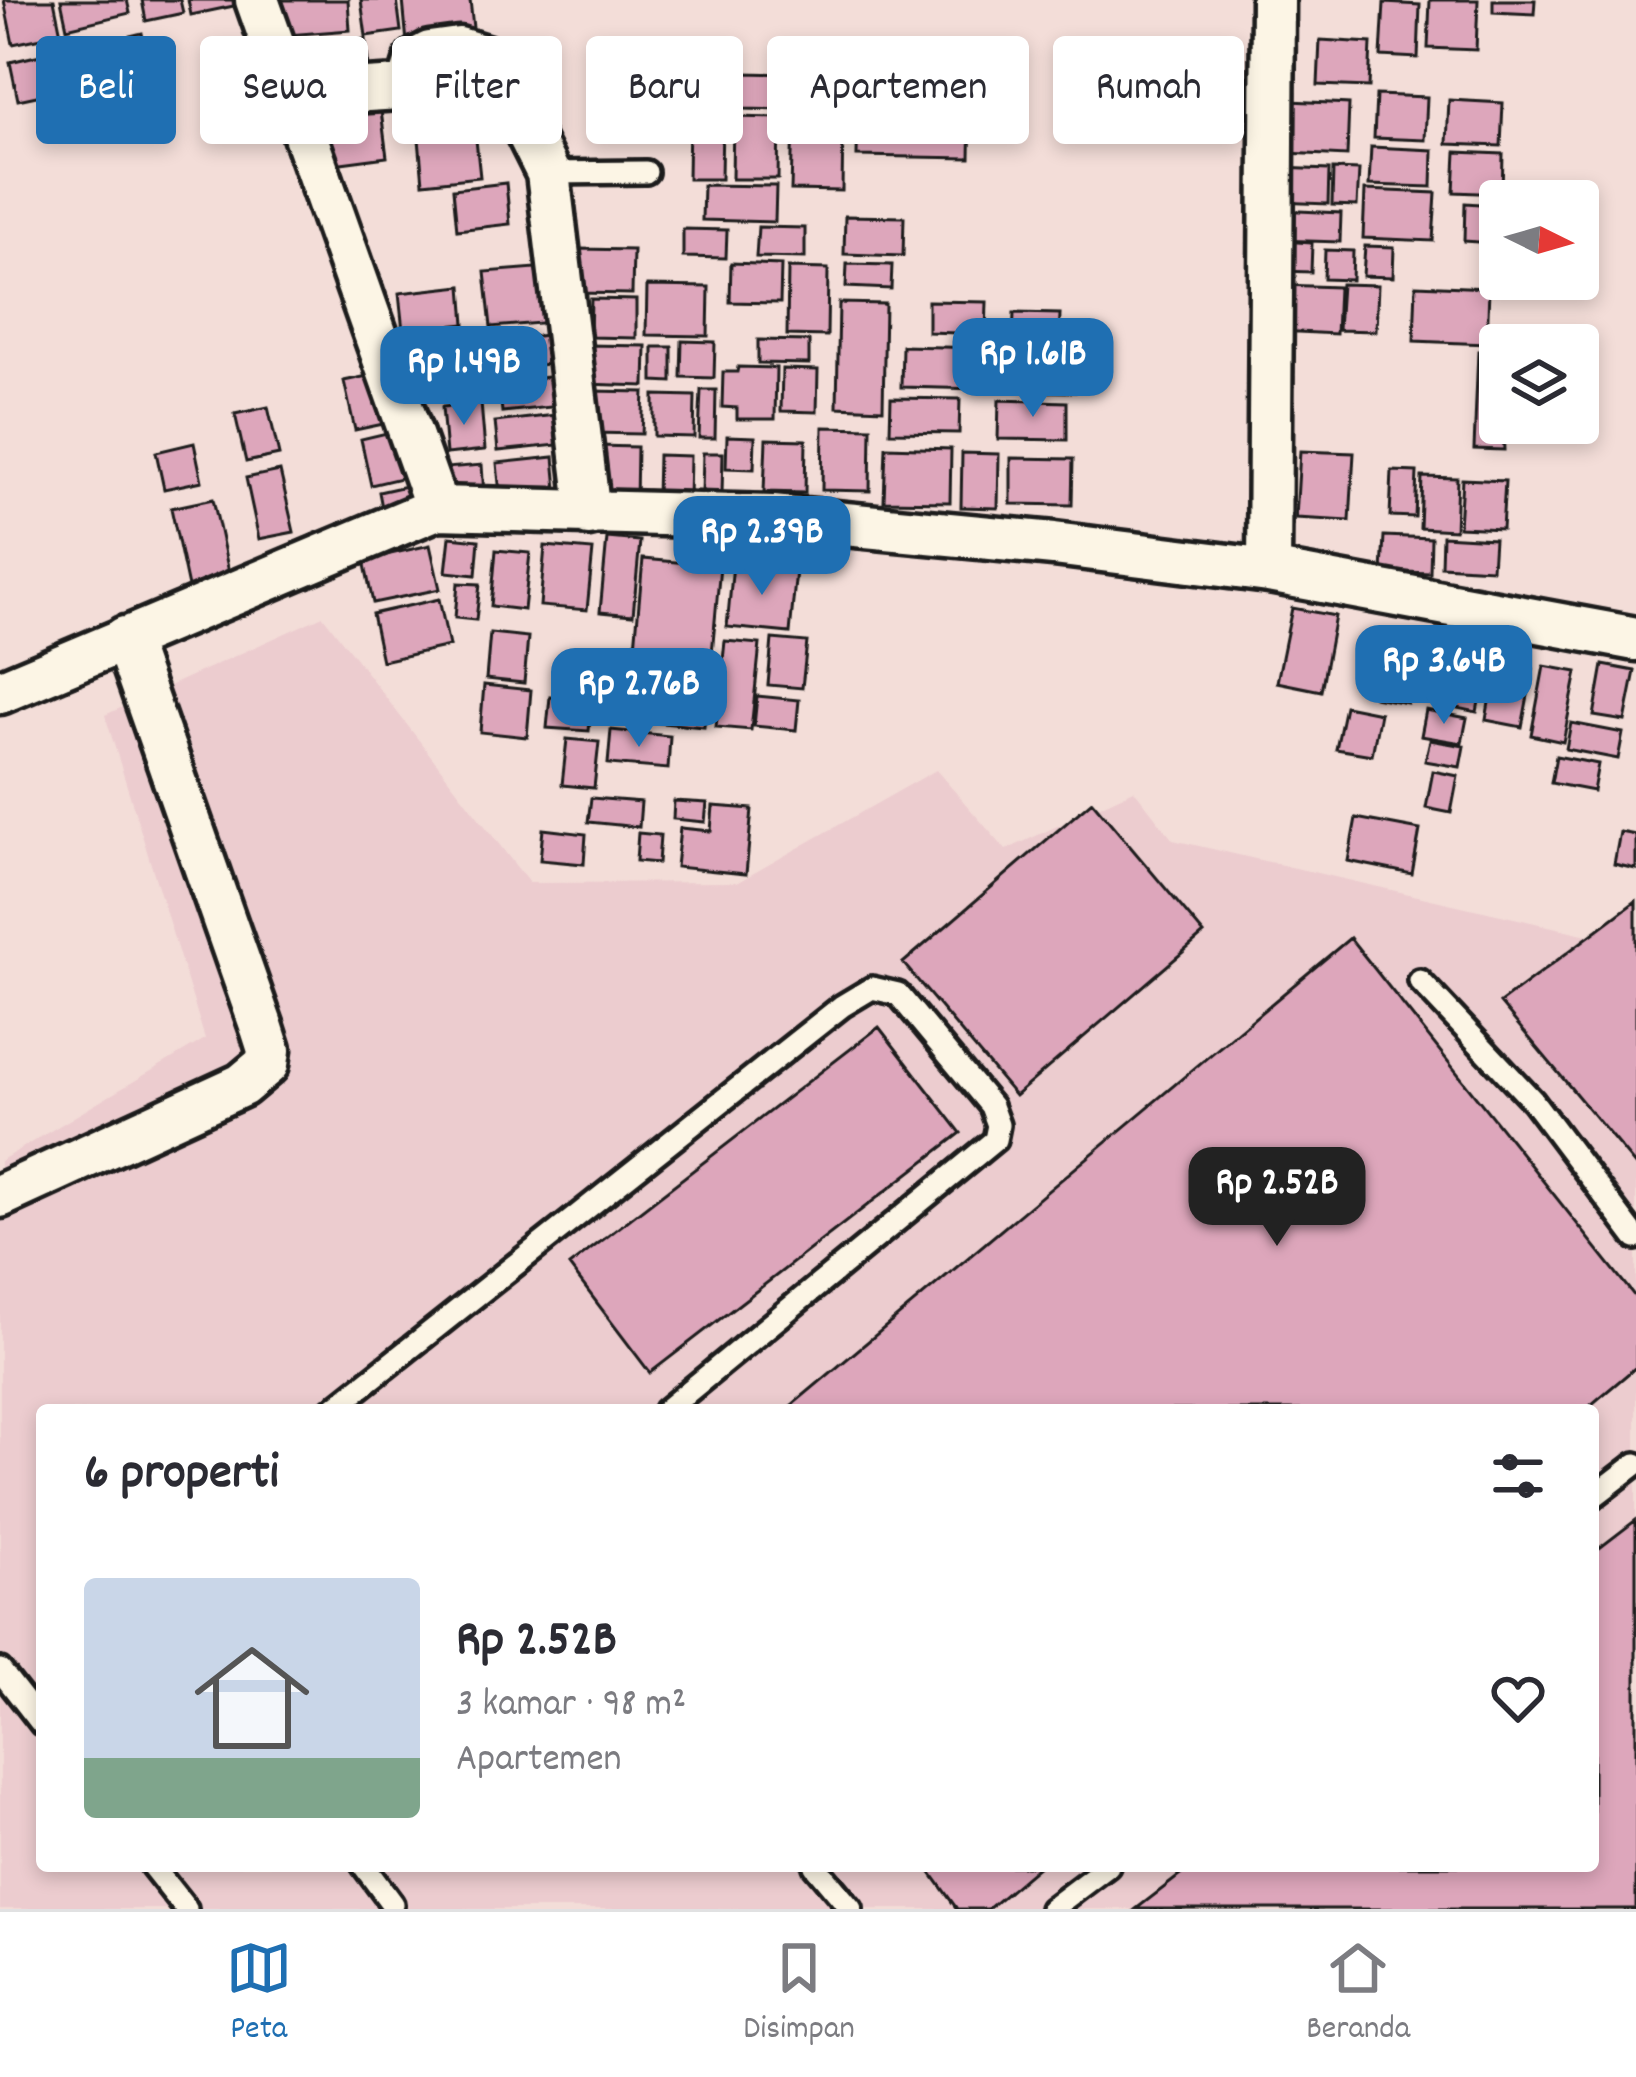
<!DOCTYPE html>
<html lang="id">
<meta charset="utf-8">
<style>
:root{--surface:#fff;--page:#f7f7f7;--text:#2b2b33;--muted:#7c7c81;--line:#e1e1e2;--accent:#1f6fb2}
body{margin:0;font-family:Dekko,sans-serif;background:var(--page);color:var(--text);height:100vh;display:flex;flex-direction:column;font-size:45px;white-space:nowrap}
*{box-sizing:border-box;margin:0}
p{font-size:39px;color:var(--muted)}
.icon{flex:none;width:66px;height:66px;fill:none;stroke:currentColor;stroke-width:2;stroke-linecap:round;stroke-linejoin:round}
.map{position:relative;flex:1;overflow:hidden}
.details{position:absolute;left:36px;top:1404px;width:1563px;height:468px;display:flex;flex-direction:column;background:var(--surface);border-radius:12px;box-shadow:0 6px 18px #0003}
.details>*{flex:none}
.hud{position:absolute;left:36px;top:36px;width:1566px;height:108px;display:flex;gap:24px}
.needle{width:78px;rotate:95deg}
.fabs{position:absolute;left:1479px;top:180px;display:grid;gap:24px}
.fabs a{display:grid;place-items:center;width:120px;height:120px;border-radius:12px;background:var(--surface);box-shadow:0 6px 18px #0003;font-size:60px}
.price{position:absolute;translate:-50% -102px;padding:0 27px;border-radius:24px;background:var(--accent);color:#fff;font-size:39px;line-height:78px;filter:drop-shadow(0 3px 6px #0008)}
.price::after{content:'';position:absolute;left:50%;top:72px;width:36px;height:27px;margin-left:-18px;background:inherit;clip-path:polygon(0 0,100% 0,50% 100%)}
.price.selected{background:#222;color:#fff}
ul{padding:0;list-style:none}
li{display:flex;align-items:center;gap:36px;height:300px;padding:0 48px}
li+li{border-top:3px solid var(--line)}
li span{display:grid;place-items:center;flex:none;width:336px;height:240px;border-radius:12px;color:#555}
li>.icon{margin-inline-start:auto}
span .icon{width:144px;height:144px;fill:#fffc;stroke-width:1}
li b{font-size:51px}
h2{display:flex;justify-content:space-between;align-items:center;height:144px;padding:0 48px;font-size:51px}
.pill{padding:0 42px;border-radius:12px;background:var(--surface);box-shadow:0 6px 18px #0003;font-size:42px;line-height:108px}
.pill.selected{background:var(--accent);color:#fff}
.dock{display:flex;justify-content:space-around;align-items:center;height:168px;border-top:3px solid var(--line);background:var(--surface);font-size:33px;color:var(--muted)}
.dock a{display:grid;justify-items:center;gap:6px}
.dock .selected{color:var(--accent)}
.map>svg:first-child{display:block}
.built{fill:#eccccf;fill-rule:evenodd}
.building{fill:#dda6bb;stroke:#1c1c1c;stroke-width:3}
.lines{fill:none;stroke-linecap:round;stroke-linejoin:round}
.service-casing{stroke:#1c1c1c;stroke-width:30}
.minor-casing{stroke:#1c1c1c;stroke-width:51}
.service{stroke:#fcf5e5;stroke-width:21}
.minor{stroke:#fcf5e5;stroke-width:42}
</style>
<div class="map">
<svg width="1636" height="1909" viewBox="0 0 1636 1909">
<rect width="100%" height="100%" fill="#f3ddd8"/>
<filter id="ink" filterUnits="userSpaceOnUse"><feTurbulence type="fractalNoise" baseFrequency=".00833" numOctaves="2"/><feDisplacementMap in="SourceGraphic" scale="24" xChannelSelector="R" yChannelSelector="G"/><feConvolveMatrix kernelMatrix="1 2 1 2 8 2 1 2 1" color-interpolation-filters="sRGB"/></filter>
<g filter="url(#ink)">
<!-- built -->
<path class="built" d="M323 616 529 883 738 882 936 770 1006 850 1134 790 1173 840 1636 946V1909H0V1161L205 1039 105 715ZM42 1410H1593V1866H42Z"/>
<!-- building -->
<path class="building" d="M4 0H54L61 34 13 44Z
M61 0H127L130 13 67 28Z
M142 0H180L183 13 146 21Z
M188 0H242L243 4 191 15Z
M273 0H348L350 30 275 36Z
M361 0H397L401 31 366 36Z
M403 0H470L474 37 407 43Z
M1430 0H1478L1476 50 1428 48Z
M1493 0H1535L1534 14 1493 12Z
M1384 3 1420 5 1418 58 1381 56Z
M142 33 150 71 100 82 92 45Z
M366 39 370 85 297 91 293 46Z
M1320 40 1371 43 1369 87 1318 85Z
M84 45 93 84 18 100 10 62Z
M621 58 671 59 670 96 620 95Z
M497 72 501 107 427 114 424 80Z
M743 73 840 75 839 111 743 109Z
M686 84H732V111L685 110Z
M1376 95 1427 97 1425 140 1374 138Z
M1449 100 1503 103 1501 146 1447 144Z
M1290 101 1349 104 1347 156 1287 153Z
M380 103 387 157 318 166 312 111Z
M858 105 971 108 970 158 857 156Z
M473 112 480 177 423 183 417 117Z
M733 117 779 118 778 179H732Z
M689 118 722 119 721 179H688Z
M793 121 843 122 842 191 791 190Z
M1371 147 1433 150 1432 187 1369 185Z
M1456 152 1503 154 1502 194 1454 192Z
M1280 168 1329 170 1328 204 1278 202Z
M1333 169 1359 170 1357 206 1332 205Z
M506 183 510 224 457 230 453 189Z
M703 185 776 186 775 222 702 220Z
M1365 190 1436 193 1433 241 1363 238Z
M1465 203 1494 205 1492 243 1464 241Z
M1277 210 1341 213 1340 242 1276 240Z
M845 216 904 217 903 256 844 254Z
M758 227 805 228V258L756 257Z
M683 229 727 230 726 258 683 257Z
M1282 241 1312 243 1311 272 1280 271Z
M1365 246 1394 247 1393 277 1363 276Z
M579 249 633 250 632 294 578 293Z
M1325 250 1353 251 1352 280 1324 279Z
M731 263 781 265 780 303 730 302Z
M847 264 892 265 891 289 846 287Z
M548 267 553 322 491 327 485 272Z
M788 268 828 269 827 336 787 335Z
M1341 284 1378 285 1376 331 1338 330Z
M1281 285 1338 287 1336 334 1279 331Z
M1416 285 1489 288 1487 344 1414 341Z
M462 286 465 324 403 331 399 293Z
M647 286 709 287 708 336 646 335Z
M591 299 636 300V338L590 337Z
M928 301 987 302 986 334 928 332Z
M839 303 885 304 883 409 837 407Z
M1014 313 1060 314 1059 341H1013Z
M548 335 550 364 494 369 491 341Z
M758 340 809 341V364L758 363Z
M682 341 715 342 714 378 681 377Z
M587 345 646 346 645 386 585 384Z
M902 346 981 348 980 389 901 387Z
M653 347H672V382L653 381Z
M996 351 1076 353 1075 392 995 391Z
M1478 351 1500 352 1504 450 1474 449Z
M738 367 776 368 775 419H737V408L722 407 723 372H737Z
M782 369 818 370 817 412 781 411Z
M377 374 388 423 355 430 344 381Z
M558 376 561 406 502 412 499 382Z
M701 390H716L715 438H699Z
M592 391 644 392 642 434 591 433Z
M654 395 695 396 694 437 654 436Z
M891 398 960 399 959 433 890 432Z
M999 400 1067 402V440L998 439Z
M481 403 485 450 446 454 442 407Z
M268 407 279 455 246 462 235 414Z
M556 415 558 445 498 451 495 422Z
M823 427 871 428 870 491 822 490Z
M395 431 405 477 371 485 361 439Z
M727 436 755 437 754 469 726 468Z
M766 439 806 440 805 493 764 492Z
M194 443 202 481 164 489 156 452Z
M596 446 637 447 636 501 595 500Z
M886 447 951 449 950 502 884 501Z
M1300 451 1354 453 1350 521 1296 518Z
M703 453H723L722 494H702Z
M962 453 999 454 998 508 961 507Z
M658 455 690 456 689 498 657 497Z
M554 457 558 500 501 505 497 463Z
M1011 458 1073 459 1072 505 1011 504Z
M482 465 484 495 448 498 445 468Z
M280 471 294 532 259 539 246 478Z
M1392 471 1417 472 1415 517 1390 516Z
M1422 477 1457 478 1455 530 1420 528Z
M1462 479 1505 481 1502 529 1459 527Z
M410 485 416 511 384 518 379 492Z
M213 499 230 577 188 587 171 508Z
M682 531 719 535 717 556 680 552Z
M1384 536 1431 538 1430 573 1382 571Z
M1442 536 1494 539 1492 569 1441 566Z
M450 537 479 540 476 575 446 572Z
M607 538 640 541 633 615 600 612Z
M732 540 753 542 751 562 730 559Z
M430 545 440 589 373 603 364 560Z
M545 546 593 550 587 610 540 606Z
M496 550 530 553 524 610 491 606Z
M643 559 720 566 712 654 635 647Z
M733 564 796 570 790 633 727 627Z
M458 583 480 584 476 620 455 618Z
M439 599 449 646 382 661 372 614Z
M1292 608 1335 616 1321 691 1277 682Z
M490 633 528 637 524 683 486 679Z
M1434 637 1460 642 1455 666 1429 661Z
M1385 638 1418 645 1407 703 1374 697Z
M772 639 807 642 802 688 768 685Z
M725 641 760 644 751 730 716 727Z
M605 656 645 660 638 726 599 722Z
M657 656 711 660 704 727 651 722Z
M1496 661 1533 669 1522 727 1486 720Z
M1603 665 1635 671 1625 721 1594 716Z
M1544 666 1577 672 1563 742 1531 735Z
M1454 674 1483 680 1477 712 1448 706Z
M484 685 531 690 527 737 480 732Z
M757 696 799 700 796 730 754 726Z
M550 697 592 701 589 731 547 728Z
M1345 706 1380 713 1372 755 1336 749Z
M1426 710 1467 718 1462 743 1421 736Z
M1571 723 1623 733 1618 759 1566 749Z
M611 730 670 736 668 769 608 764Z
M567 739 599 742 594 788 562 785Z
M1430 740 1464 746 1460 767 1425 761Z
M1556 756 1598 764 1593 791 1551 783Z
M1433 771 1458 776 1451 813 1426 808Z
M591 798 641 802 639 827 588 822Z
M674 801 707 803 705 822 673 819Z
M1092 801 1204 934 1015 1096 903 963Z
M713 806 752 809 746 874 676 867 680 828 711 831Z
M1356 818 1420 830 1412 874 1348 861Z
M543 829 586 834 584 864 540 860Z
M1620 832 1636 835V869L1614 864Z
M638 833 660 835 658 863 636 861Z
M1636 901V1166L1500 1003Z
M1350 938 1636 1298V1367L1585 1410H786Z
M879 1027 961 1133 650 1373 569 1266Z
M1636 1520V1909H1136L1192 1866H1593V1553Z
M926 1866H1039L988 1909H957Z"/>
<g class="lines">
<!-- service casing -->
<g class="service-casing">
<path id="service" d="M548 173 646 172
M1420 981 1533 1101 1636 1238
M332 1410 842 1006 872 988 898 994 991 1106 998 1125 995 1140 666 1410
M1593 1497 1636 1464
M0 1670 42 1724
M152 1866 186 1909
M364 1866 392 1904
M815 1866 851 1909
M1051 1909 1108 1866"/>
</g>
<!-- minor casing -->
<g class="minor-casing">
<path id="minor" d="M257 0 437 508
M288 95 399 88 410 82 417 60 430 53 459 49 491 59 548 173 589 514
M1269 571 1273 0
M0 692 437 508 772 517 1054 544 1269 571 1636 639
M0 1196 242 1085 267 1064 269 1050 262 1028 125 638"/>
</g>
<!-- service -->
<use href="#service" class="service"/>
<!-- minor -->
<use href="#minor" class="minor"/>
</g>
</g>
</svg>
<div class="fabs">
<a><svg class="needle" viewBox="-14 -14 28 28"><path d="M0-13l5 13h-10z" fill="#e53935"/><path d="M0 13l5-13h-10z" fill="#7c7c81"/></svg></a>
<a><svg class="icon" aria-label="layers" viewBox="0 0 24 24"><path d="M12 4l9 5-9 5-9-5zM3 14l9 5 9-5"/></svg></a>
</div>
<b class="price" style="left:1033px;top:420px">Rp 1.61B</b>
<b class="price" style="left:464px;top:428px">Rp 1.49B</b>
<b class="price" style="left:762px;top:598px">Rp 2.39B</b>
<b class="price" style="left:1444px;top:727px">Rp 3.64B</b>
<b class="price" style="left:639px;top:750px">Rp 2.76B</b>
<b class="price selected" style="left:1277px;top:1249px">Rp 2.52B</b>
<div class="hud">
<a class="pill selected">Beli</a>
<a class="pill">Sewa</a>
<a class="pill">Filter</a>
<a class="pill">Baru</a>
<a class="pill">Apartemen</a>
<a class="pill">Rumah</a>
</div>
<section class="details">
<h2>6 properti<svg class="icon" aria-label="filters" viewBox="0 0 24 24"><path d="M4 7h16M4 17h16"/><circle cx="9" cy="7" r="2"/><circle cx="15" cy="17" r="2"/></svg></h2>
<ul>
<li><span style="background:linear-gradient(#c9d6e8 75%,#7fa58c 0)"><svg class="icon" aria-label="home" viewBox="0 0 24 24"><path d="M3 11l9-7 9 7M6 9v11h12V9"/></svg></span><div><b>Rp 2.52B</b><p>3 kamar · 98 m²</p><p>Apartemen</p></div><svg class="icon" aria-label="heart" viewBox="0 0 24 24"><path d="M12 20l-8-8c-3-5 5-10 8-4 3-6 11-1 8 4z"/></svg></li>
</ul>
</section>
</div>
<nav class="dock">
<a class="selected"><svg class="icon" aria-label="map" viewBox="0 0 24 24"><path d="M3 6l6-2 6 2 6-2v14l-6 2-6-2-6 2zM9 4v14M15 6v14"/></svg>Peta</a>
<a><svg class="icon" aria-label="saved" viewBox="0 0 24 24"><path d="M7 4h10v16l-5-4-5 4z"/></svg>Disimpan</a>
<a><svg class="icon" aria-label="home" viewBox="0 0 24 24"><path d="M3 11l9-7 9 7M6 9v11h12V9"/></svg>Beranda</a>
</nav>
